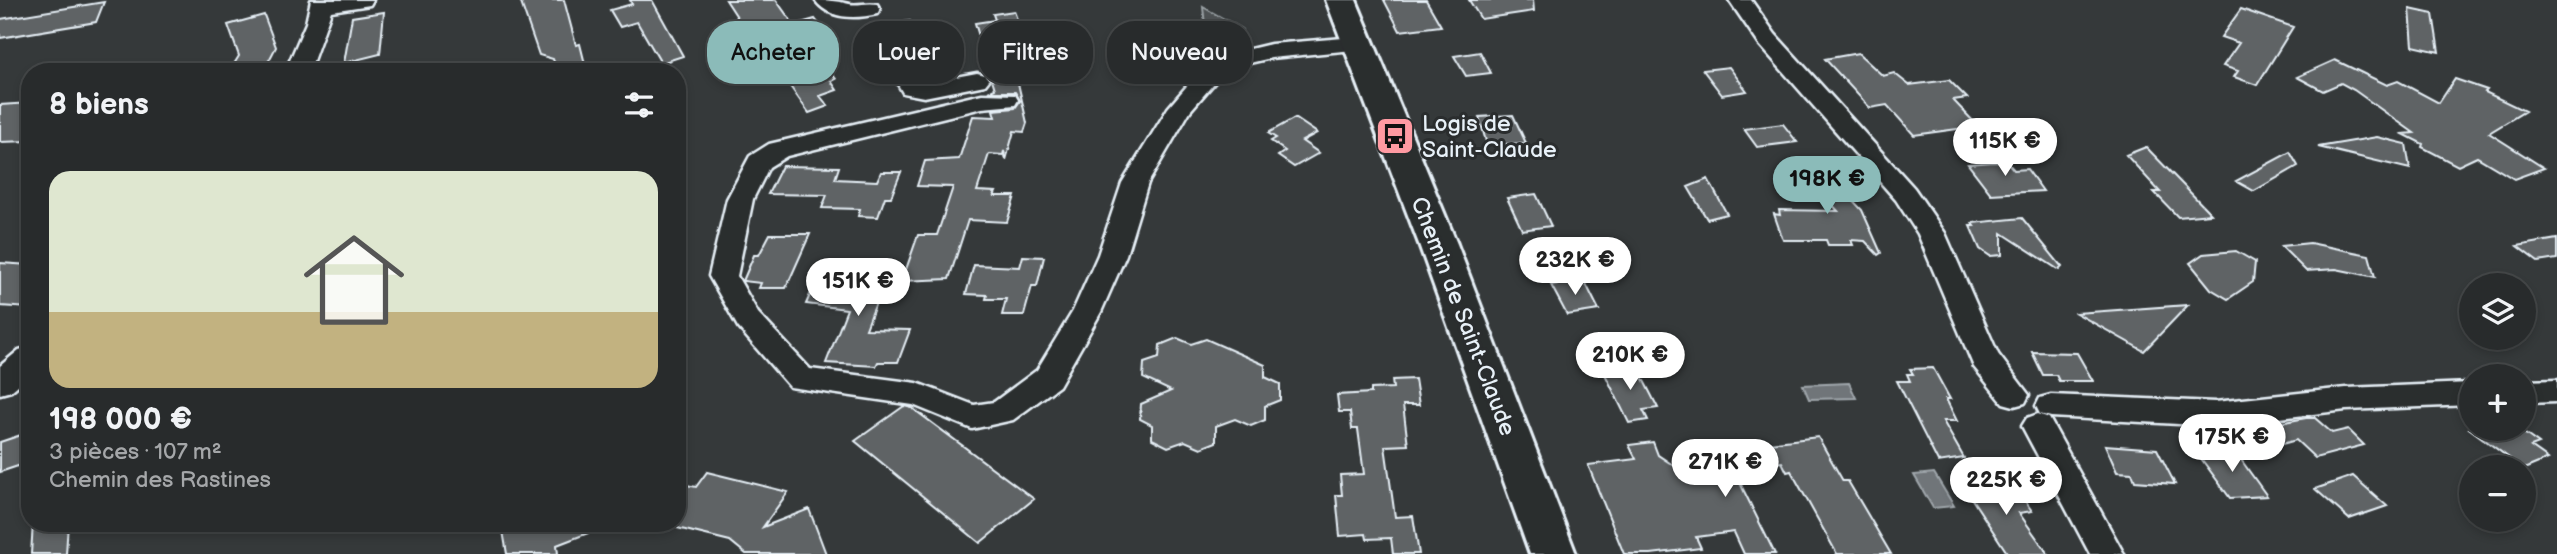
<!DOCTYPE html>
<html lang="fr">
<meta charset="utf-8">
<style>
:root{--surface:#282b2c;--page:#303334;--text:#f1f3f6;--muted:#a5a7a9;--line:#444748;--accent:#8bbbb9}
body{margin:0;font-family:"Balsamiq Sans",sans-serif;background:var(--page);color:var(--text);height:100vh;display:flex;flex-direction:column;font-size:26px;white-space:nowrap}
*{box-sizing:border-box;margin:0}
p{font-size:23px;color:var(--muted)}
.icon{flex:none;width:38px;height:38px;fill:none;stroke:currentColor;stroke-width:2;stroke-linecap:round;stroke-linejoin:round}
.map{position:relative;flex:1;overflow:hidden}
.side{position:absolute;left:21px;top:63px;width:665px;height:469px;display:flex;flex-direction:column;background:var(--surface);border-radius:28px;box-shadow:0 4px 10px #0003,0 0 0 2px var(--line)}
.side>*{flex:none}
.hud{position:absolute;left:707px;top:21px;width:665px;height:63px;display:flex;gap:14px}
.controls{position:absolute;left:2459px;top:273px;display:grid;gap:14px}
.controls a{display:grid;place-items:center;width:77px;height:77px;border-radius:50%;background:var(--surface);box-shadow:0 4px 10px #0003,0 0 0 2px var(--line);font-size:35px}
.price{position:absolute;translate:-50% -60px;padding:0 16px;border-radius:24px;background:#fff;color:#222;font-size:23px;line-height:46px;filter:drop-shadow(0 2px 4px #0008)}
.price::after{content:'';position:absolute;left:50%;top:42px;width:21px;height:16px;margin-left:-10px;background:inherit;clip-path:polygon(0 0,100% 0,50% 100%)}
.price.selected{background:var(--accent);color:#111}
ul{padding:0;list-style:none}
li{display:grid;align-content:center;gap:14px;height:371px;padding:0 28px}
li+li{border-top:2px solid var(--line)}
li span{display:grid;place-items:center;height:217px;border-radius:21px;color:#555}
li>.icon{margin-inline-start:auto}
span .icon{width:126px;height:126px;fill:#fffc;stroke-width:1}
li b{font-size:30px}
h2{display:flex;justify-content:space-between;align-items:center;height:84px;padding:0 28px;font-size:30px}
.pill{padding:0 24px;border-radius:28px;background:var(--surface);box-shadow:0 4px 10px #0003,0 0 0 2px var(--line);font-size:24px;line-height:63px}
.pill.selected{background:var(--accent);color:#111}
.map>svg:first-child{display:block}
.green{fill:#4d5152;stroke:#9aa1a5;stroke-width:2}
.water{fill:#707579;stroke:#a0a7ac;stroke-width:2}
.building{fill:#5f6365;stroke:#e8f1f8;stroke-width:2}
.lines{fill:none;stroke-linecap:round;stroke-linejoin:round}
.street-casing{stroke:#e8f1f8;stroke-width:5}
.secondary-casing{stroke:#e8f1f8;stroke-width:6}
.street{fill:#2a2d2e;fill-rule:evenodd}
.secondary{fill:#2a2d2e;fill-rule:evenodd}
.labels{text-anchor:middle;stroke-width:6;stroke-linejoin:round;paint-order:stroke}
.poi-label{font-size:23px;fill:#e8f1f8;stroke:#2a2d2e;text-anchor:start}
.street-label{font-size:23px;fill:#e8f1f8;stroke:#2a2d2e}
</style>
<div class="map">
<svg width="2557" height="554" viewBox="0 0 2557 554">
<rect width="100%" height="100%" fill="#35393a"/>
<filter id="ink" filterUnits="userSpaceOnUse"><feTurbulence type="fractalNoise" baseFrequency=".0143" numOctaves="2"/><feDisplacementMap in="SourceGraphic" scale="14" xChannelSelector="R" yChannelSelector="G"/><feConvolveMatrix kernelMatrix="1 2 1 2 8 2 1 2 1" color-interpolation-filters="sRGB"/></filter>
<g filter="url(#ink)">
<!-- green -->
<path class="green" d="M1203 7 1242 29 1240 42 1223 47 1207 44Z"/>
<!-- water -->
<path class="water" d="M1849 383 1856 398 1809 399 1803 385Z
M1934 473 1954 506 1933 508 1914 475Z"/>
<!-- building -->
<path class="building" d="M520 0H564L576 45 580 44 585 64 557 71 553 59 539 55Z
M630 0H652L683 56 661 63 637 22 620 27 610 10 632 4Z
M726 0H776L794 25 815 19 828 36 812 41 833 69 829 70 836 79 831 81 837 90 820 96 828 106 809 113 777 68 771 69Z
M1384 0H1426L1441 26 1400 31Z
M1469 0H1533L1534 11 1481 19Z
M104 2 96 22 0 38V19Z
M2241 9 2293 27 2257 85 2234 77 2238 71 2223 66 2239 43 2221 37Z
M2410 9 2433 14 2439 52 2413 46Z
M1014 11 1018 22 1022 21 1032 49 1011 52 1027 123 1024 132 1014 131 1006 160 1004 151 1003 155 989 154 977 191 996 192 994 196H1015L1007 222 968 220 949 279 902 281 918 235H937L953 187 917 186 925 161 959 159 973 116 995 117 993 110 1015 108 1020 101 1015 92H988L995 89 975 23 995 20 993 14Z
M384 12 380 54 344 63 352 17Z
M264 15 276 47 263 72H229L239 56 228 25Z
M910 21 912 32 923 31 929 60 919 62 922 76 909 72 900 73 896 77 895 73 885 74 878 69 872 33 889 30 888 24Z
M1480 52 1491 73 1466 76 1454 56Z
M1858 53 1883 76 1894 73 1909 85 1949 80 1967 98 1953 100 1973 121 1968 122 1972 127 1914 135 1887 105 1870 108 1825 59Z
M2335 60 2387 85 2398 81 2439 103 2455 79 2487 90 2485 92 2525 111 2489 133 2544 168 2514 179 2477 157 2458 166 2422 147 2423 144 2403 134 2414 133 2354 90 2341 83 2323 91 2297 77Z
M1729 67 1747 91 1722 95 1703 70Z
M30 103V141L0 142V105Z
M1513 115 1526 143 1487 145 1479 117Z
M1295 118 1317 133 1302 141 1319 153 1294 167 1278 156 1285 151 1271 141 1276 138 1268 133Z
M1783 124 1797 142 1757 147 1744 129Z
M2377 137 2406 144 2410 169 2318 147Z
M2146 147 2181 183 2211 214 2178 217 2154 192H2160L2126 155Z
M2290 152 2298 166 2254 191 2236 181Z
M1814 159 1862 210 1881 253 1878 255 1865 241 1851 240 1853 245H1828L1826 240H1783L1774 214 1780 215 1779 210 1838 211 1802 170Z
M1994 162 2008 163 2014 170 2027 169 2043 191 1991 194 1968 164Z
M782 166 839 167 835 179 877 181 881 172H901L891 197H885L878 217 858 216 860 209 822 208 827 195 768 194Z
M1708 179 1727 214 1707 219 1688 187Z
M1536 194 1551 226 1522 230 1507 198Z
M2022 218 2062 267 2059 270 2002 233V255L1990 256 1980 249 1970 226H1974L1972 223Z
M770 234H810L786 288H759L761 283 743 281 754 255H759Z
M2557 239V259L2538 262 2517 246Z
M2310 243 2369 255 2375 277 2336 269 2306 271 2281 246Z
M2236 251 2255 262 2253 282 2228 299 2211 289 2190 263 2203 254Z
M1023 256 1044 257 1037 286H1032L1024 315H1002L1006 299H986L987 295 966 294 974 265 1020 267Z
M0 263 30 265V308L0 306Z
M869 265 890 266 866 329 910 330 898 362H878L876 366 826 363 847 309 806 304 819 274 865 275Z
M1584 280 1599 310 1567 315 1551 285Z
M2188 305 2144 351 2076 313Z
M1177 338 1191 344 1206 339 1265 365V377L1280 384V400L1265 406V420L1251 426 1235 419 1216 426V442L1201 448 1185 441 1168 447 1152 439V425L1140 419 1141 404 1171 391 1143 378 1144 363 1159 358 1160 345Z
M2032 352 2077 353 2093 381H2059L2056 375H2043Z
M1617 361 1624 373 1639 371 1658 408 1643 410 1648 420 1629 423 1602 368Z
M1933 368 1950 399H1946L1957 421H1943L1964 458 1938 462 1897 381H1910L1907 374H1913L1910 369Z
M1415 379 1419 405H1403L1408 445 1385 446 1395 517 1413 516 1419 554H1393L1391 538 1367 539 1366 534 1340 536 1336 495H1342L1340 475 1364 474 1358 429H1352L1350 412H1339L1337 395 1371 393V389L1393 388 1392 380Z
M904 406 912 408 1034 499 980 543 855 441Z
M2306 418H2315L2332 433 2348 429 2364 445 2315 458 2296 440 2254 452 2238 431Z
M2470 429H2507L2513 433 2521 431 2539 444 2531 447 2548 459 2524 469Z
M30 432V462L0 472V442Z
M1818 437 1843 481H1848L1891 554H1837L1791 471 1787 472 1782 462 1736 468 1744 483H1740L1775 554H1744L1734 532 1696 537 1701 548 1651 554H1624L1588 465 1636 459 1629 445 1653 442 1658 455 1673 465 1707 460 1703 451Z
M2105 445 2157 449 2175 484 2135 481 2132 473 2117 472Z
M2235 451 2249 471 2267 496 2230 498 2197 453Z
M707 472 788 492 763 527 809 509 826 554H746L730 541 677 528V497L687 485 696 487Z
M2353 476 2387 506 2349 519 2315 489Z
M2011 481 2032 511 2019 513 2048 554H2008L1964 487Z
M33 523H68L66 554H31Z
M524 523H608L609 525 557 545 558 554H507L503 531Z"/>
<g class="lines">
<!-- street casing -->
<g class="street-casing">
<path id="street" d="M311 0H373L370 5 331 11 309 72H285L306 23Z
M815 0C827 0 837 1 849 4 858 6 867 2 877 4L880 9 877 14C856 19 829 20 815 0Z
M1729 0H1751L1775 34 1914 188 1945 233 1998 354 2029 395 2025 403 2014 406 2003 403 1974 367 1918 234 1896 200 1759 44Z
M1356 37 1364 39 1368 44 1364 49 1271 58 1241 65 1215 82 1190 111 1148 183 1126 255 1101 312 1059 386 1013 420 972 429 913 405 790 387 738 327 709 276 727 199 750 156 769 144 982 94 1015 95 1018 100 1015 105 982 108 787 156 769 167 753 199 737 276 758 313 810 369 917 383 974 405 994 402 1037 370 1073 311 1098 255 1122 183 1168 108 1199 72 1225 55 1271 44Z
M977 73 985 75 989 80 985 85 924 97 903 93 896 81 900 76C916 72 913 80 924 83Z
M30 347V375L11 391 0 394V366L19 350Z
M2557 380V402L2524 403V381Z
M2471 383V405L2346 410 2215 426 2051 417 2040 414 2036 406 2040 398 2051 395 2215 402 2346 388Z
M2038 414 2049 418 2124 554H2090L2022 426 2027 418Z"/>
</g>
<!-- secondary casing -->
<g class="secondary-casing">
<path id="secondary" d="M1326 0H1356L1457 244 1576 554H1530L1419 244Z"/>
</g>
<!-- street -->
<use href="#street" class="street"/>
<!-- secondary -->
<use href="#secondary" class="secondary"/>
</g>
</g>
<!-- icons -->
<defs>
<g id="bus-square" transform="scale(2.0125)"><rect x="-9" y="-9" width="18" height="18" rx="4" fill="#ff9aa2" stroke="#2a2d2e"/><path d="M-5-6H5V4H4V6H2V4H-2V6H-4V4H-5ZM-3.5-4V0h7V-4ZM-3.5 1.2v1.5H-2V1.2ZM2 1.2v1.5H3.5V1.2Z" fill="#111"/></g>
</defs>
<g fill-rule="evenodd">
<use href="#bus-square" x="1395" y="136"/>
</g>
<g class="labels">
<!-- poi labels -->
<g class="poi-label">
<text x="1422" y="131">Logis de<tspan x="1422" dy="26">Saint-Claude</tspan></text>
</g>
<!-- street labels -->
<g class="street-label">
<text transform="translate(1464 316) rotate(69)" y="8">Chemin de Saint-Claude</text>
</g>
</g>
</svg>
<div class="controls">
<a><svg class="icon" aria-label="layers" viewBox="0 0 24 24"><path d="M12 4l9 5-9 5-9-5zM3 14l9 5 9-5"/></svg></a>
<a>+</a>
<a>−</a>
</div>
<b class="price" style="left:2005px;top:178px">115K €</b>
<b class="price selected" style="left:1827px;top:216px">198K €</b>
<b class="price" style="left:1575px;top:297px">232K €</b>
<b class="price" style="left:858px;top:318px">151K €</b>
<b class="price" style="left:1630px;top:392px">210K €</b>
<b class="price" style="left:2232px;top:474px">175K €</b>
<b class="price" style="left:1725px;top:499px">271K €</b>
<b class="price" style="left:2006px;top:517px">225K €</b>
<div class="hud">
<a class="pill selected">Acheter</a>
<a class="pill">Louer</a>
<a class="pill">Filtres</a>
<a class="pill">Nouveau</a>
</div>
<section class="side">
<h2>8 biens<svg class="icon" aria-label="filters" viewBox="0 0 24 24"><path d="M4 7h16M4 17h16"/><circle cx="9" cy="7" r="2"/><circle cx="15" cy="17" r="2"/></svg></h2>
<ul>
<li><span style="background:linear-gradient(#dfe7d0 65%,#c2b280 0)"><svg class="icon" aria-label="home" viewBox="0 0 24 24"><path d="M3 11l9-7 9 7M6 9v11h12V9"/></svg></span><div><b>198 000 €</b><p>3 pièces · 107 m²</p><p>Chemin des Rastines</p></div></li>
</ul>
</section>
</div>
